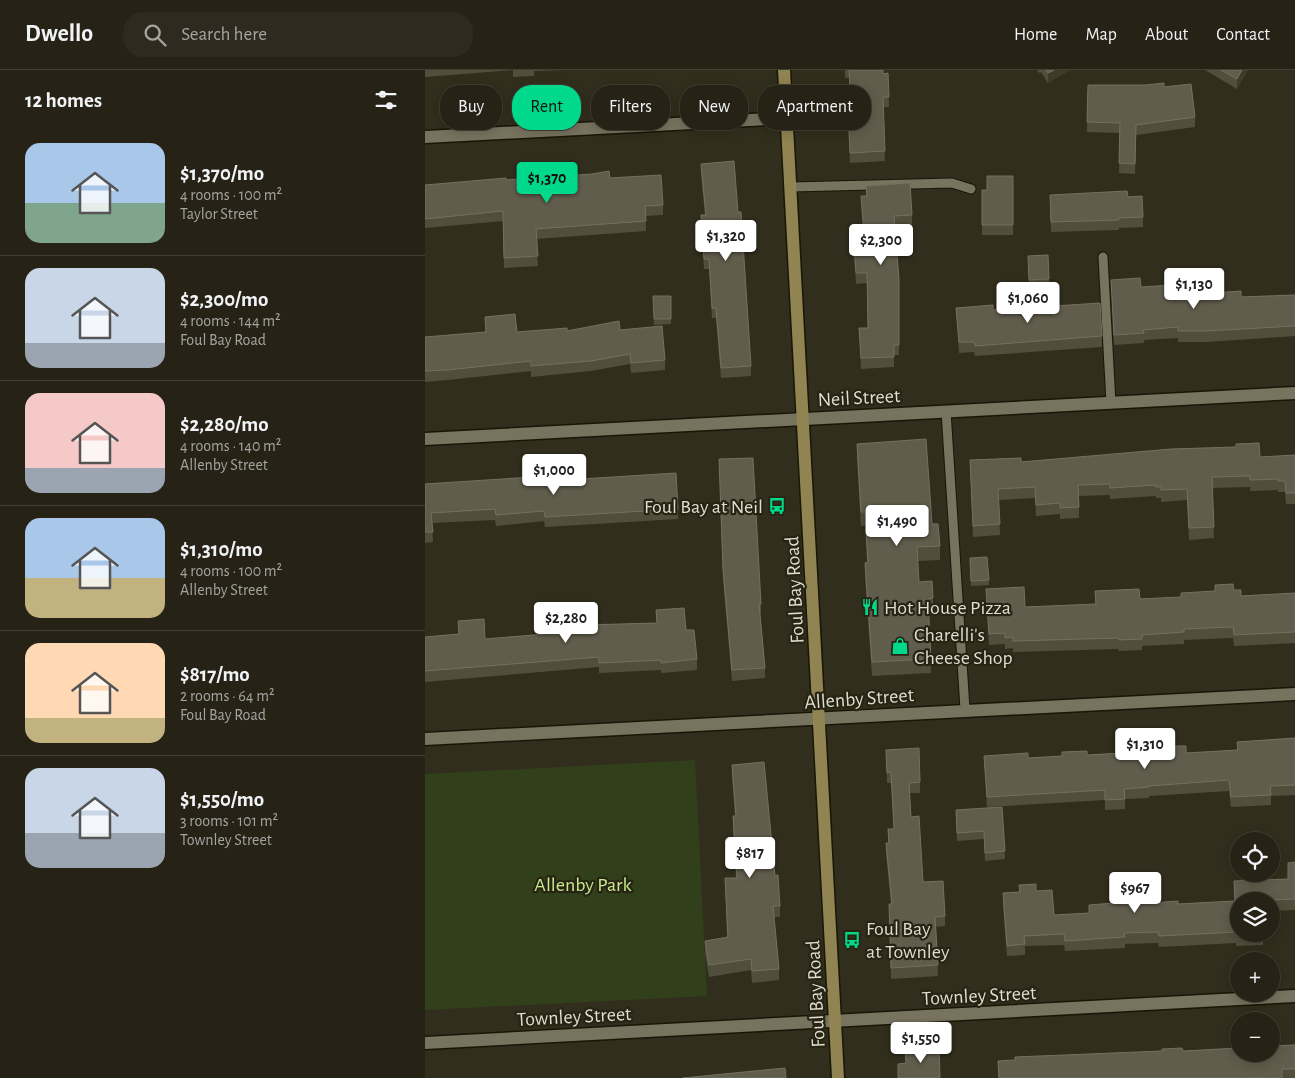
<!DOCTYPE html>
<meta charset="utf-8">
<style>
:root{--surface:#262216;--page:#2e2a1f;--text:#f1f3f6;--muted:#a4a4a1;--line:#423f35;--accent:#00d98c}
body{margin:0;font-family:"Alegreya Sans",sans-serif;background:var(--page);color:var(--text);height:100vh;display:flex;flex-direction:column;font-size:19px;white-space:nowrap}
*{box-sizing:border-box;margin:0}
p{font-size:16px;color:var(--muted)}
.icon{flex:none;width:28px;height:28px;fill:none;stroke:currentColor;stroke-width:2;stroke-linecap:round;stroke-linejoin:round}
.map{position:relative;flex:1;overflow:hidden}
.panel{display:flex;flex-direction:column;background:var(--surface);width:425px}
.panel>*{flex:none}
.hud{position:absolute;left:15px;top:15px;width:475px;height:45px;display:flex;gap:10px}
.fabs{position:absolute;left:805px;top:762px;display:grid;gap:10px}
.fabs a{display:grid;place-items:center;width:50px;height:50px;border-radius:50%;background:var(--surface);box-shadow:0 2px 12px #0003,0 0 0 1px var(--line);font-size:25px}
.price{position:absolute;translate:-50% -42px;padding:0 11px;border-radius:5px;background:#fff;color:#222;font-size:16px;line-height:32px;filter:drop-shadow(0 1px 2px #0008)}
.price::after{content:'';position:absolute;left:50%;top:30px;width:15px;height:11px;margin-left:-8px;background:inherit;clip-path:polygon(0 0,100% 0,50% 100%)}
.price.current{background:var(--accent);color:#111}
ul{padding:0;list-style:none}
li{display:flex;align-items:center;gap:15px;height:125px;padding:0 25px}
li+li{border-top:1px solid var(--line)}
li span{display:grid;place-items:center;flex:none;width:140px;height:100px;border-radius:15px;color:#555}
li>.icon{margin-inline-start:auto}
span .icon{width:60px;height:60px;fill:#fffc;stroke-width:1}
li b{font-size:21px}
h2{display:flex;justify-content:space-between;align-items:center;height:60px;padding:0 25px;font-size:21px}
.chip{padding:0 18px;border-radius:20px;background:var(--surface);box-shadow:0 2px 12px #0003,0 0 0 1px var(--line);font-size:18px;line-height:45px}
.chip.current{background:var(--accent);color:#111}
header{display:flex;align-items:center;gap:30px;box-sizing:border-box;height:70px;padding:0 25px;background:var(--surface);border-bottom:1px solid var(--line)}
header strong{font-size:24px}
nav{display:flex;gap:28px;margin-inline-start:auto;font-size:18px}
.search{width:350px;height:45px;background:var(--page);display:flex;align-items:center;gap:12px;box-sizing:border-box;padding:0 18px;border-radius:20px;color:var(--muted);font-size:19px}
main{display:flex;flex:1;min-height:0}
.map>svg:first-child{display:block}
.green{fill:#323f1b}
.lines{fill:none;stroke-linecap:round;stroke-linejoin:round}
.lane-casing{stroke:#1a1606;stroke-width:11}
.street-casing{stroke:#1a1606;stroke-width:15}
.secondary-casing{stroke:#1a1606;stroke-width:15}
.lane{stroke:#77735f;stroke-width:9}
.street{stroke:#77735f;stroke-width:12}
.secondary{stroke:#908452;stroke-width:12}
.wall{fill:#524e3c}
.shaded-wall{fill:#3f3b29}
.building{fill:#615d4c;stroke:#757161}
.labels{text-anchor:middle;stroke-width:4.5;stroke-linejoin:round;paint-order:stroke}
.street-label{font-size:20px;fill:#dfdcd1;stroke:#282413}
.poi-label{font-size:20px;fill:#dfdcd1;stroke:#282413;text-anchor:start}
.park-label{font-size:20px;fill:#c7eb8d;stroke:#282413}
</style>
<header>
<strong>Dwello</strong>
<div class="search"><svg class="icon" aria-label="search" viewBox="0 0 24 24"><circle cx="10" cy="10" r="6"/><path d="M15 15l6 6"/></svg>Search here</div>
<nav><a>Home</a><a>Map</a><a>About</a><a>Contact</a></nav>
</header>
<main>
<section class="panel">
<h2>12 homes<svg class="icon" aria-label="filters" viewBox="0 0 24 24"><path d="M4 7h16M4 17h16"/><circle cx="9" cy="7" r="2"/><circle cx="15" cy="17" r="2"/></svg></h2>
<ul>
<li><span style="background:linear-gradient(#a9c7e8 60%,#7fa58c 0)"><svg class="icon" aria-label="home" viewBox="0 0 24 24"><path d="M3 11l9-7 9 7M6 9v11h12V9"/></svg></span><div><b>$1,370/mo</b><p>4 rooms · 100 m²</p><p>Taylor Street</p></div></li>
<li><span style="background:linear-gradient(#c9d6e8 75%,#9aa5b1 0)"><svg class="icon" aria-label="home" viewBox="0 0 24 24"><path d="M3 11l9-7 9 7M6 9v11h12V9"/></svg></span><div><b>$2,300/mo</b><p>4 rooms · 144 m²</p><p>Foul Bay Road</p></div></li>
<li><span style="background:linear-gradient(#f6c9c9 75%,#9aa5b1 0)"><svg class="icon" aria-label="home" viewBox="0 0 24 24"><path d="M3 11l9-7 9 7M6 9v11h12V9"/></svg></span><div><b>$2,280/mo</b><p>4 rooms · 140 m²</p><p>Allenby Street</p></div></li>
<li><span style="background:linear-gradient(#a9c7e8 60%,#c2b280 0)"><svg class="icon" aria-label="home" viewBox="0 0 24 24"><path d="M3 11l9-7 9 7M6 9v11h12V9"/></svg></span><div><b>$1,310/mo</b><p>4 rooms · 100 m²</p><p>Allenby Street</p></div></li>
<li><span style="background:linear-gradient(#ffd9b3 75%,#c2b280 0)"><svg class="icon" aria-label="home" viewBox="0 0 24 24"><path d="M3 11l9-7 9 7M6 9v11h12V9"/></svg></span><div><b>$817/mo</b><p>2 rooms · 64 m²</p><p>Foul Bay Road</p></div></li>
<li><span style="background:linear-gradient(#c9d6e8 65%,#9aa5b1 0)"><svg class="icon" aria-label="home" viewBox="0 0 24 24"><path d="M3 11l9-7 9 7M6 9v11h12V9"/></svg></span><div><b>$1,550/mo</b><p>3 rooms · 101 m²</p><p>Townley Street</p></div></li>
</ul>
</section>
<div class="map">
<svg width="870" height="1008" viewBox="0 0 870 1008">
<rect width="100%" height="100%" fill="#322e1d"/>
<!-- green -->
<path class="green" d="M270 690 282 926 0 940V704Z"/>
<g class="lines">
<!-- lane casing -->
<g class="lane-casing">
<path id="lane" d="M366 117 527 113 546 119
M678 187 686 333
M521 341 540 639"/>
</g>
<!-- street casing -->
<g class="street-casing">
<path id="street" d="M0 67 362 48
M0 369 870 323
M0 669 870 624
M0 973 870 926"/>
</g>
<!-- secondary casing -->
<g class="secondary-casing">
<path id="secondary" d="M359 0 413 1008"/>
</g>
<!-- lane -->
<use href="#lane" class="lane"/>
<!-- street -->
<use href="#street" class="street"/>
<!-- secondary -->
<use href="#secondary" class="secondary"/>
</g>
<!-- wall -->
<path class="wall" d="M0 0H137L109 1V6L88 7V0L0 7Z
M420 0H458V4L463 3 464 37H458L460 91 425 93 423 48V37H425L424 8H420Z
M612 0H645L623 13 616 2 614 3Z
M780 0H823L812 19Z
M663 15 770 47V57L711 65 710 104 694 103 695 63 662 62Z
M276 94 326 296V306L296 308 291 248H287L284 199H279L276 145H280L276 104Z
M588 106V165H557V120H562Z
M185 108 238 135V145L221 146V161L111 169 113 196 79 198 78 151 0 158V115L81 110Z
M441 116 487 145V155L470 156 474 209V285H469V297L436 299 434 258H443L442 213 431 214 429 177 433 176V165L439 164 436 126H441Z
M703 127 718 147V157L694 158V160L626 162 625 135Z
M623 185 624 214 604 215 603 186Z
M686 210 716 217 748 220 760 225 816 227 870 225V266L782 272H753V268L719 270V273L689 275Z
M228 226H246V254L229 255Z
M531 238 568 240 677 266V277L550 286 549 282 534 283Z
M60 247 92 262 195 260 240 290V300L206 303 205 294 166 301 106 307V301L23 310 0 312V267L60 262Z
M432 374 507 454 515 476V490L493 491 494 512 508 528V543H504L506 603 447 606 440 507V493L442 492 440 456H436L432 388Z
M870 385V434H861L860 422H853V420L825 421V417L787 418 789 468 764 470 762 430 736 432V428H731V426L685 429V425L654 426V448L635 449V444L611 446 610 428 574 430 575 465 548 467 545 390 596 392 835 387Z
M294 389 336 534V544H335L340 598V608L307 611 298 509Z
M108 412 253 439V449L120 457 119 451 71 456 70 450 7 453 8 472 0 473V414Z
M562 487 564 515 546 516 545 488Z
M561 519 600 537 670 534V521L715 529 756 527 809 520 816 526 870 523V573L809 576 808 568 759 570V574L717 576V580L694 581 693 579 588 582V578L580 579V574L564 575Z
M231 540 261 560 272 589V600L236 603V600L174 603V597L0 612V567L33 564V551L60 569 121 564V556L232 553Z
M870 668V725L846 726V735L806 737 804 721 724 726V728L700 729V739L680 740V730L562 737 559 686 603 688 697 683V678L761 683 812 680V672Z
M461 680 495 712V723H484L486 747 498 812 520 846V856L511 857 513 906 466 909 464 834H466L461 783V773H463V759H469L466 713H462Z
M307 695 350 806 355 836V847H349L354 899V910L327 913 326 900 284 907 280 883V871L302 868 300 808H311L308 758V746H310L307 706Z
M577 737 580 789 560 791 559 769 532 771 531 740Z
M870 792V840L846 841V831H814V864H845V868H838V875L811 876V873L734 877 733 873 700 874V878L640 881 639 875 600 876V885L582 886 578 834V823L594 822V815L611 821 629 845 664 843V835L728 833 753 834 809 831V811L863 809Z
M870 975V1008H573V991Z"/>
<!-- shaded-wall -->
<path class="shaded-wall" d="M629 0H645L623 13V3Z
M817 0H823L812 19V9Z"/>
<!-- building -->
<path class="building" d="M424 0H458V4L463 3 464 27H458L460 81 425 83 423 37H426Z
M621 0H629L623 3Z
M796 0H817L812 9Z
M739 13V17L766 14 770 47 711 55 710 94 694 93 695 53 662 52 663 15H721Z
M309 91 313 142H316L326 296 296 298 291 238H287L284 189H279L276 145H281L276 94Z
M184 101 185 108 236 105 238 135 220 136 221 151 111 159 113 186 79 188 78 141 0 149V115L81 108V110L167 104Z
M562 106H588V155H557V120H562Z
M485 113 487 145 469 146 474 209V275H469V287L436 288 434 258H443L442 203H431L429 177 434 176 433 165 439 164 436 126H442L441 116Z
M702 121 703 127 717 126 718 147 693 148 694 150 626 152 625 125Z
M623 185 624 209 604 210 603 186Z
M715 208 716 217 748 215V220L760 219V225L816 221V227L870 225V256L782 261H753V257L718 260 719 263 689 265 686 210Z
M228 226H246V249H229Z
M675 233 677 266 550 276 549 272H534L531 238 568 235V240Z
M90 244 92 262 142 258V261L194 251 195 260 237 256 240 290 206 293 205 284 166 291 106 296V291L23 300 0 301V267L61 262 60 247Z
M501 369 507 454H513L515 476 492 477 494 512 507 511 508 528 503 529 506 589 447 592 440 493 443 492 440 442H436L432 374Z
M834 373 835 387 870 385V423H861L860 411H853V409L825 410V406L787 407 789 457 764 458 762 419 736 420V417H731V415L685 418V414L653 415 654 437 635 438V433L611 435 610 417 573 419 575 454 548 456 545 390 596 388V392L746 379 811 377V374Z
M328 388 336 534H334L340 598 307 600 298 499 294 389Z
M251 403 253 439 120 447 119 441 71 445 70 439 6 443 8 462H0V414L108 407V412Z
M562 487 564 510 546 511 545 488Z
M808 514 809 520H816V526L870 523V562L809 565 808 557 759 559V562L717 565V569L694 570 693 568 588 571V567L580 568V563L564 564 561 519 599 517 600 537 671 534 670 521 714 519 715 529 756 527V523L790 521V515Z
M259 538 261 560H269L272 589 236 593V590L174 593V587L0 601V567L34 564 33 551 59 549 60 569 121 564V556L232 553 231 540Z
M870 668V715L845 716 846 725 806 727 804 710 724 716V717L699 719 700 729 680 730V720L562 727 559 686 603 683V688L637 686V682L662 681V685L698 683 697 678 722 676H761V683L813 680 812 672Z
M494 678 495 712 484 713 486 747 494 746 498 812 518 811 520 846 510 847 513 895 466 898 464 834H467L461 773H464L463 759H469L466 702 462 703 461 680Z
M339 692 350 806 353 805 355 836H348L354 899 327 901 326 889 284 895 280 871 303 867 300 808H312L308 746H311L307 695Z
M577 737 580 781 560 783 559 761 532 763 531 740Z
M870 792V829L844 830V831H814V864H838L811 865V862L734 866 733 862 699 863 700 867 640 871 639 864 599 866 600 874 582 876 578 823 595 822 594 815 611 814V821L627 820 629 845 664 843V835L689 833V829L727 828 728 833 753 831V834L810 831 809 811 863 809V793Z
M870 975V999H857V1008H574L573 991 590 990V987L737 981V979L757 978 758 981 814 978V984H846V976Z
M514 977 515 1008H473V994L481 993 480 979Z
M360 998 361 1008H258Z"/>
<!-- icons -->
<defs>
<g id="bus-bare" transform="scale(1.35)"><path d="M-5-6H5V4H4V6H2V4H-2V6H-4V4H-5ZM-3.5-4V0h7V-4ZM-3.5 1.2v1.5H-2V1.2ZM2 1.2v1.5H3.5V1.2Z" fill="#00d98c" stroke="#282413" stroke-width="2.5" paint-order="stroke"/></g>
<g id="restaurant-bare" transform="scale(1.35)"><path d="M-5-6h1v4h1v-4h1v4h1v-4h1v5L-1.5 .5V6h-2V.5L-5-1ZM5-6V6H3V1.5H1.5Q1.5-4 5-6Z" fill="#00d98c" stroke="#282413" stroke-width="2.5" paint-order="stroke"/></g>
<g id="shop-bare" transform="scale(1.35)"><path d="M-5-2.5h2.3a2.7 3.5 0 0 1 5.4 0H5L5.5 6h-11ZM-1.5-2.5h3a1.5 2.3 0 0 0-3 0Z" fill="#00d98c" stroke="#282413" stroke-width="2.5" paint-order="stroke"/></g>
</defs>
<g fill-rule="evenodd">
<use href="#bus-bare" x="352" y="436"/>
<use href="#restaurant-bare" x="445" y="537"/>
<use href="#shop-bare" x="475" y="576"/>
<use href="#bus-bare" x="427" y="870"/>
</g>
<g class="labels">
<!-- street labels -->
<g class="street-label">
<text transform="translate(434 327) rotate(-3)" y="7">Neil Street</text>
<text transform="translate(369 520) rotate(-93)" y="7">Foul Bay Road</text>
<text transform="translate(434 628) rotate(-4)" y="7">Allenby Street</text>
<text transform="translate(390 924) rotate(-93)" y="7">Foul Bay Road</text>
<text transform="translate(554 925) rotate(-3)" y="7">Townley Street</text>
<text transform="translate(149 946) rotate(-3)" y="7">Townley Street</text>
</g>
<!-- poi labels -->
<g class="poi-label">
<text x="338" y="443" text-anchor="end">Foul Bay at Neil</text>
<text x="459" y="544">Hot House Pizza</text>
<text x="489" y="571">Charelli's<tspan x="489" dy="23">Cheese Shop</tspan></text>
<text x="441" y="865">Foul Bay<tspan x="441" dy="23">at Townley</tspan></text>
</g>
<!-- park labels -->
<g class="park-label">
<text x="158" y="821">Allenby Park</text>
</g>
</g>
</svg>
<div class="fabs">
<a><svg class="icon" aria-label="locate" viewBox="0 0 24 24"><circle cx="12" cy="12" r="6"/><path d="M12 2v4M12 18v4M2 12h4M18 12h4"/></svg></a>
<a><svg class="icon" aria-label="layers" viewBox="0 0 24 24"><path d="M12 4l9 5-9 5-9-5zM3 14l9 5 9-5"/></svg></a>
<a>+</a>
<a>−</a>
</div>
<b class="price current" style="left:122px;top:134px">$1,370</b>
<b class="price" style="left:301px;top:192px">$1,320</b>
<b class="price" style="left:456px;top:196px">$2,300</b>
<b class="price" style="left:769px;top:240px">$1,130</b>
<b class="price" style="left:603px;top:254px">$1,060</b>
<b class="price" style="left:129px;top:426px">$1,000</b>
<b class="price" style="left:472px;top:477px">$1,490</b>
<b class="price" style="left:141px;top:574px">$2,280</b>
<b class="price" style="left:720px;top:700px">$1,310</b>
<b class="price" style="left:325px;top:809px">$817</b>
<b class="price" style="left:710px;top:844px">$967</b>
<b class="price" style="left:496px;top:994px">$1,550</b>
<div class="hud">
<a class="chip">Buy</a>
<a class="chip current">Rent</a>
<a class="chip">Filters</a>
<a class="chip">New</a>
<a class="chip">Apartment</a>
</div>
</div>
</main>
